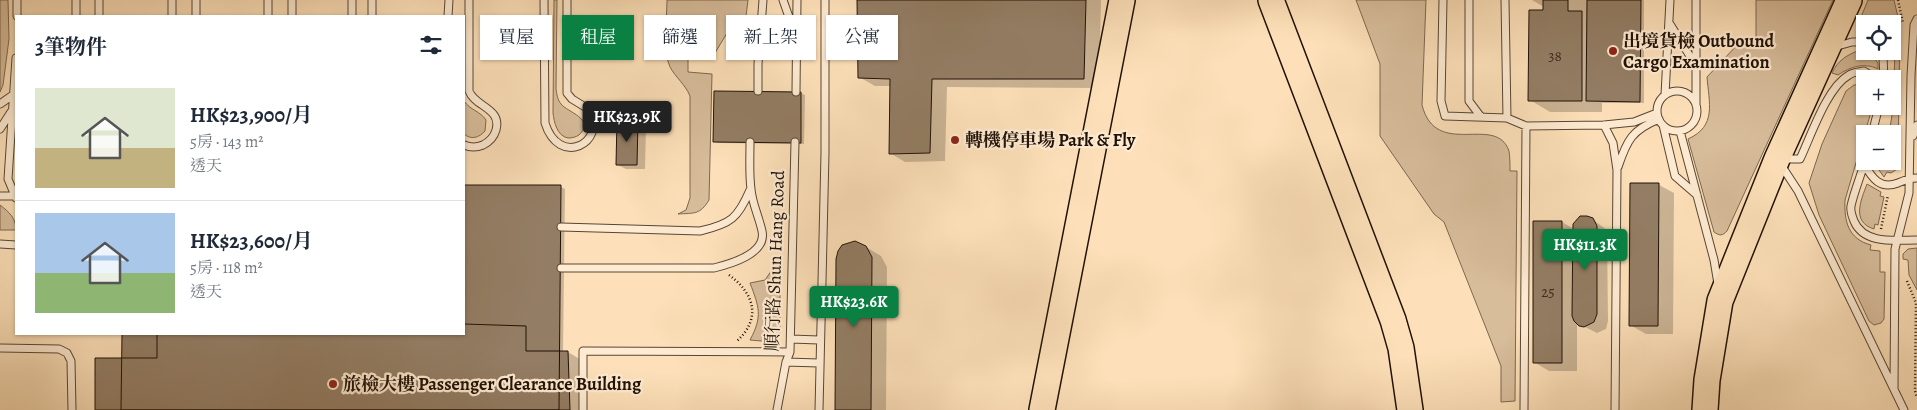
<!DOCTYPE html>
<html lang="zh-TW">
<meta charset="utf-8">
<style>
:root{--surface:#fff;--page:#f6f6f7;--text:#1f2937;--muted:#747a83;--line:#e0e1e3;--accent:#0b8043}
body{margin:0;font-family:Alegreya,"Noto Serif TC",serif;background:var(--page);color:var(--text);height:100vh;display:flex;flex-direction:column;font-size:19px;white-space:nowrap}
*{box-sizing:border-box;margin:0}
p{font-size:16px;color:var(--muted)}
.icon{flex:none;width:28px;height:28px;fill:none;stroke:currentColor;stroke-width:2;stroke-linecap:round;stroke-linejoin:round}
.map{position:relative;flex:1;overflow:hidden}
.details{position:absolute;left:15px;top:15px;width:450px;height:320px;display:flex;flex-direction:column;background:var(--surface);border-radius:0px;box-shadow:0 1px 4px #0004}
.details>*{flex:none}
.hud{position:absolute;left:480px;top:15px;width:475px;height:45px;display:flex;gap:10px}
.fabs{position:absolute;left:1856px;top:15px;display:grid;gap:10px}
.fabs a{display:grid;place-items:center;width:45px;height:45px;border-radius:0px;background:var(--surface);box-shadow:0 1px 4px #0004;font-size:25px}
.price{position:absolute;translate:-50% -42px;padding:0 11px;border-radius:5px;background:var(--accent);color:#fff;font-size:16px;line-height:32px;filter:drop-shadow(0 1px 2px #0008)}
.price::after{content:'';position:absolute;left:50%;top:30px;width:15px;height:11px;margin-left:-8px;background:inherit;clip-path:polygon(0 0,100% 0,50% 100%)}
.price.active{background:#222;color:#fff}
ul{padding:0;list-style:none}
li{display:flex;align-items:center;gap:15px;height:125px;padding:0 20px}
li+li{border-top:1px solid var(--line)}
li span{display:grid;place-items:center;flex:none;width:140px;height:100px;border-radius:0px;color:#555}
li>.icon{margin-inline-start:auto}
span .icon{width:60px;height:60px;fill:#fffc;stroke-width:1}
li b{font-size:21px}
h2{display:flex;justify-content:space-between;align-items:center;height:60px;padding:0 20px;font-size:21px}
.tag{padding:0 18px;border-radius:0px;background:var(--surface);box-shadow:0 1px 4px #0004;font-size:18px;line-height:45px}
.tag.active{background:var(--accent);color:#fff}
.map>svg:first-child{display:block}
.green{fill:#d8bd9b;stroke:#7c6851}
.shadow{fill:#0003}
.building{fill:#937d64;stroke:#211207}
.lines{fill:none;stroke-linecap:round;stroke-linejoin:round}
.service-casing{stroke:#584634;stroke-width:9}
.motorway-casing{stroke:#211207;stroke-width:28}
.path{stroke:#211207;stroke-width:2.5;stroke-dasharray:1 2.5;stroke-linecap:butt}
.service{stroke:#feebd2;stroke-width:7}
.motorway{stroke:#fde0b9;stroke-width:25}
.poi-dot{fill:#8f2418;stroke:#feebd2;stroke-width:2}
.labels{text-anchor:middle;stroke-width:4.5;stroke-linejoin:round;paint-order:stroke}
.number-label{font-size:15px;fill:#3e2d1e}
.poi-label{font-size:18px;font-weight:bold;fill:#211207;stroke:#feebd2;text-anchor:start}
.street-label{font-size:18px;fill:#211207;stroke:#feebd2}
</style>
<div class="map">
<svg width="1917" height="410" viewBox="0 0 1917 410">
<rect width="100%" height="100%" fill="#fde0b9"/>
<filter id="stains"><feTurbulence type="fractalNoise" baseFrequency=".004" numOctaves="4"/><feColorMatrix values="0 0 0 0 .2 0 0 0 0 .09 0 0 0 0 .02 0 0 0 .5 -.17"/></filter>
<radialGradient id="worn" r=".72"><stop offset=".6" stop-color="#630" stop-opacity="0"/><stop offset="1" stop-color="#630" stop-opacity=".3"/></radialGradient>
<!-- green -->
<path class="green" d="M0 0H8L9 39 3 85 0 92Z
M554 0H557L556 89C557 94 557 99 561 104 567 112 596 119 579 135 576 137 572 138 568 138 557 136 554 122 553 113Z
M667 0H748L746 16 727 33 715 53 710 55 688 56V72L712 74 709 200C700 215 694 213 678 214L686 210 690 198V96C685 84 676 78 670 67 662 50 667 20 667 0Z
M1356 0H1426L1422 105C1436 160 1496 113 1509 151 1510 157 1510 165 1510 171H1517L1515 401 1501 402V366L1444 222 1434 214 1380 136V64Z
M1756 0H1833L1727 231C1722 236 1720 236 1714 232L1688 139C1717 126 1709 103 1707 77L1739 43H1756Z
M1868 0H1894L1900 26 1898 160 1897 169 1891 173 1887 172 1884 177 1879 170V161H1892V134H1889L1893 109 1895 51 1893 48 1892 24H1865V30L1857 27Z
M1860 50 1870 53 1878 63V69C1864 62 1850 67 1838 75L1832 73C1838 60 1847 55 1860 50Z
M1863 84 1865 85V106H1872L1871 112 1845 200C1844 221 1848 239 1871 245L1870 250 1880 251V272H1885L1884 319 1881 323 1874 325 1869 321 1819 215 1809 183 1822 144 1846 91 1854 85Z
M464 101C470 110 480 111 486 120L485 131C479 138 471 140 464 134Z
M1867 184 1881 192 1880 196 1884 197 1878 225 1875 224 1874 229C1851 222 1861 200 1867 184Z
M0 205C9 212 16 218 16 230H0Z
M1917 248V290L1909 275 1908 260 1903 259V254L1908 249Z
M776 264H780V334L778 340 773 342 750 340C763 316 759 307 750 283L765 280Z"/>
<!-- shadow -->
<path class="shadow" d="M858 0H1101L1099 88 947 87 945 161 905 162 890 153 891 86H875L859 77Z
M1532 0H1644V103H1602V112H1550L1530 100 1544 12V7Z
M716 92 801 93 805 95 804 144 718 143 715 141Z
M637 122 646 126 645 169H626L618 165Z
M1659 185 1674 193 1673 334H1646L1630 325Z
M464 186 561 187 565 189 563 352H568L583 361 585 410H97L123 359V334H464Z
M1584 217 1592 219 1607 230 1608 321 1606 329 1597 333 1577 323V371H1549L1534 362V223L1562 222 1574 229 1577 219Z
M866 247 881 256 887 267 886 410H836Z"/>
<!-- building -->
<path class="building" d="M857 0H1086L1084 79H932L930 153 889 154 890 79 858 78Z
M1543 0H1568V11H1582V101H1528L1529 10H1543Z
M1587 0H1641L1640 102 1586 101Z
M714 91 801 92V143L713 142Z
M617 120H638L637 165H616Z
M1630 183H1659L1658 326H1629Z
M464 185H561L559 410H121L122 334H464Z
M1580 216H1587L1593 218 1597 226V314L1594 322 1584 327 1579 326 1574 321 1572 316 1573 224Z
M1533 221H1562V363H1533Z
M855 241 866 246 872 257 871 410H835L836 259 838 251 842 245Z
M464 324 526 326V351H568L570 410H95V358H157V334H464Z"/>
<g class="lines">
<!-- service casing -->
<g class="service-casing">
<path id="service" d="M17 0V16
M544 0 545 123C559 168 607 143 590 110L572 99 567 93V0
M783 0 789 17 794 40
M1443 0 1441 101 1445 116 1507 118
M1469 0V101L1481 117
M1505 0 1507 118 1526 126 1604 125 1634 122 1657 113
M1696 0V105
M76 16V0
M99 16V0
M172 16V0
M196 16V0
M268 16V0
M292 16V0
M352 16V0
M372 16V0
M448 16 449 0
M1670 24 1696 66
M1834 47 1852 42H1865
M1880 51 1883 57 1884 79
M16 58 8 179 16 198
M758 91V64L763 0
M1657 111a20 20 0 1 1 40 0a20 20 0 1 1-40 0Z
M796 92 797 0
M1665 95 1670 0
M0 104 13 95
M1604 125 1613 143 1617 170 1615 410
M1663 125 1675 176 1697 195
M0 129 11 112
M1680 131 1714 260 1718 284
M1872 134 1879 106
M1913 136 1917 125
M464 145C471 148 476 148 483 145 489 142 494 137 496 130 502 108 475 107 469 91V0
M1782 159H1800C1811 136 1827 87 1849 75 1853 72 1859 72 1864 71L1876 79
M1864 162V164C1872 178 1880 190 1898 183 1905 180 1909 178 1917 178
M1864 164C1860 178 1854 192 1851 206 1850 211 1852 216 1854 221 1864 245 1896 240 1917 240
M1781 165 1798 191 1904 410
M1618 167C1627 140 1632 130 1659 119
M0 196H15
M561 227 700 231C731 224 738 218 750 190
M0 244 16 245
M561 268H714C730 264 767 254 762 231 759 217 752 203 751 189 749 174 750 157 750 142
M791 339 819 340
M0 348 59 349 67 353 71 361 72 410
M786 362 819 363
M1894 389 1895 249 1909 193 1911 76 1914 25 1917 19
M583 410V351L790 352
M777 410 786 362 790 352 795 142
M819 410 825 153V0
M1524 410 1526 126"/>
</g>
<!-- motorway casing -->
<g class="motorway-casing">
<path id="motorway" d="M1271 0 1393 320 1401 348 1410 410
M1042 410 1122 0
M1705 410 1707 380 1720 301 1777 159 1849 0"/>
</g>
<!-- path -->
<path class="path" d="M1898 0 1903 23
M1881 229 1888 195
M729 275C754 293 762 318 737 341
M1907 281 1916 303 1915 391 1917 398"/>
<!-- service -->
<use href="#service" class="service"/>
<!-- motorway -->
<use href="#motorway" class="motorway"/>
</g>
<!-- markers -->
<g class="poi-dot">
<circle cx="1613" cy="51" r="5"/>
<circle cx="955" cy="140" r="5"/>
<circle cx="333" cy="384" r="5"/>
</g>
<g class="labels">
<!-- number labels -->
<g class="number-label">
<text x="1555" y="61">38</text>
<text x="1548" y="297">25</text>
</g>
<!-- poi labels -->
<g class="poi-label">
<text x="1623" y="47">出境貨檢 Outbound<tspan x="1623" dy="21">Cargo Examination</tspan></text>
<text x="965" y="146">轉機停車場 Park &amp; Fly</text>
<text x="343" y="390">旅檢大樓 Passenger Clearance Building</text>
</g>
<!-- street labels -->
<g class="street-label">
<text transform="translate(775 261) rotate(-88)" y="6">順行路 Shun Hang Road</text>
</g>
</g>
<rect width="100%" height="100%" filter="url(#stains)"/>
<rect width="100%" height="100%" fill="url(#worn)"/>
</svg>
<div class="fabs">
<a><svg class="icon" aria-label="locate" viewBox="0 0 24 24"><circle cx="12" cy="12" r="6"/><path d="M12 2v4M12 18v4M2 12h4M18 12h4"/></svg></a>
<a>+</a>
<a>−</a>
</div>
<b class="price active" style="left:627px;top:143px">HK$23.9K</b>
<b class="price" style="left:1585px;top:271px">HK$11.3K</b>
<b class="price" style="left:854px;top:328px">HK$23.6K</b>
<div class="hud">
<a class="tag">買屋</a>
<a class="tag active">租屋</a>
<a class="tag">篩選</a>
<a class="tag">新上架</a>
<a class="tag">公寓</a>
</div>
<section class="details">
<h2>3筆物件<svg class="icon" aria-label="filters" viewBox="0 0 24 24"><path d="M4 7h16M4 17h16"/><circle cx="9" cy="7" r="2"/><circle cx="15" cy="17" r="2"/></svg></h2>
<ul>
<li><span style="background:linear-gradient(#dfe7d0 60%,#c2b280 0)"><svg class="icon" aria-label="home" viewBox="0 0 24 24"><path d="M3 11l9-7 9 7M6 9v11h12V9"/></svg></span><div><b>HK$23,900/月</b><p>5房 · 143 m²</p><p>透天</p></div></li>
<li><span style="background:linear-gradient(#a9c7e8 60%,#8fb573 0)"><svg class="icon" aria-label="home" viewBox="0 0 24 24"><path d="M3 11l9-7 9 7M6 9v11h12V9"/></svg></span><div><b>HK$23,600/月</b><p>5房 · 118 m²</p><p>透天</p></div></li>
</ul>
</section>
</div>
